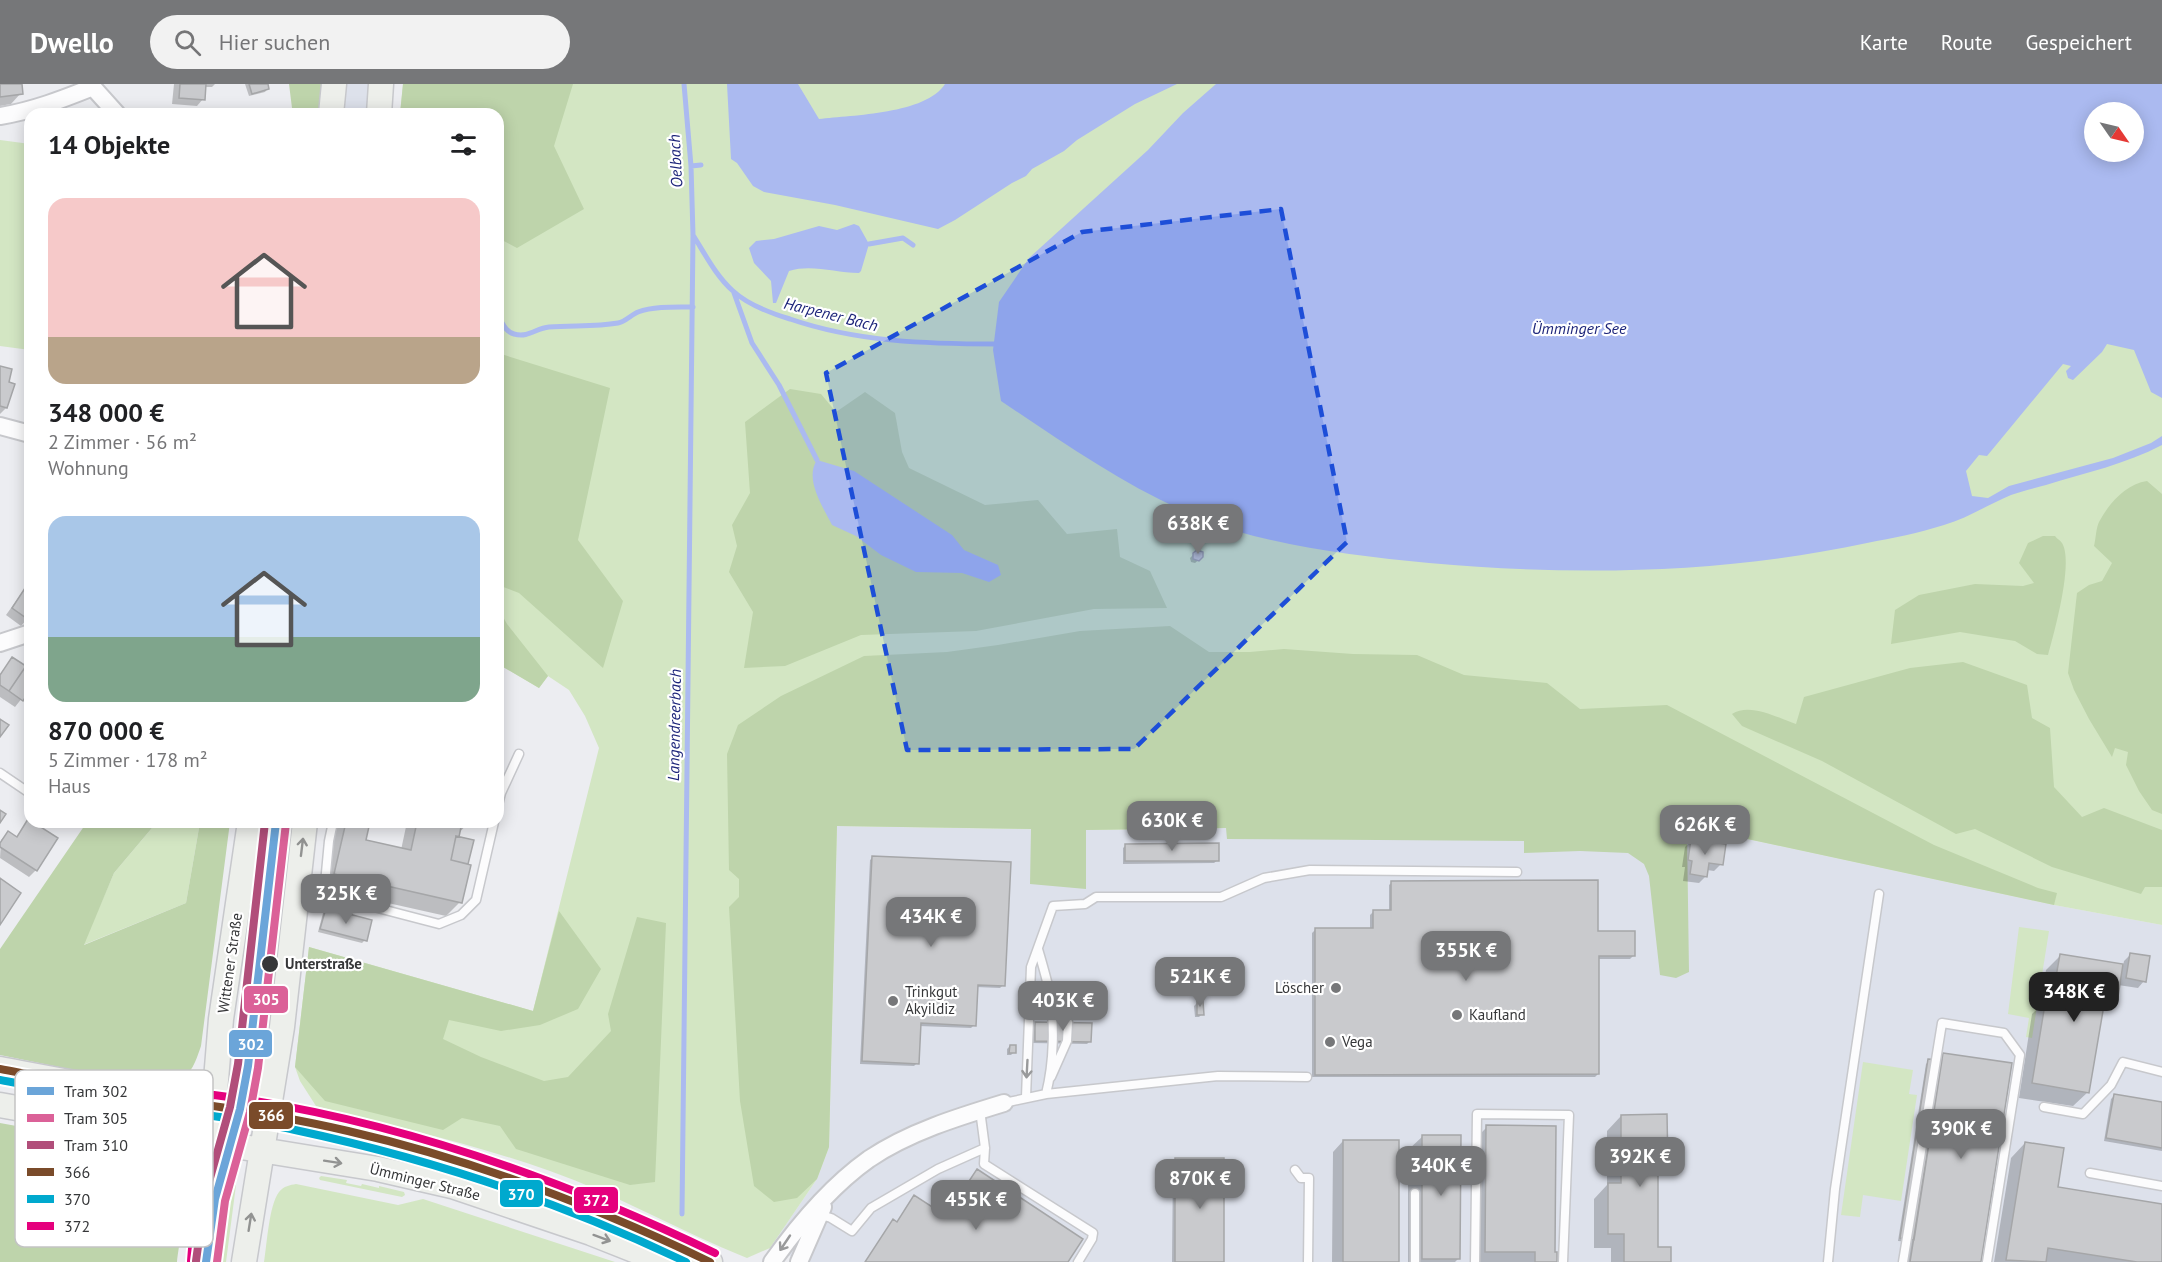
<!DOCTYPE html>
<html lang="de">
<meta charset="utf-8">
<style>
:root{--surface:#fff;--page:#f2f2f2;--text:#202124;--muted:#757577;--accent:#767779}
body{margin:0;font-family:"PT Sans",sans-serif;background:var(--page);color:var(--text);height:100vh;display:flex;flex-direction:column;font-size:22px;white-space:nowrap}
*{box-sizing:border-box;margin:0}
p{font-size:20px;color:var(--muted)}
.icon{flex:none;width:33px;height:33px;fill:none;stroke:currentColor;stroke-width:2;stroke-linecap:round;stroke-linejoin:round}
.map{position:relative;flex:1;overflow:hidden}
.drawer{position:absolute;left:24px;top:24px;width:480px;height:720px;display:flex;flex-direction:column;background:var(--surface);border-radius:18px;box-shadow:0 3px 15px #0003}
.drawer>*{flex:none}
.needle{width:39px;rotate:124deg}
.buttons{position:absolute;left:2084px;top:18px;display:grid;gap:12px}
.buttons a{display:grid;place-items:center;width:60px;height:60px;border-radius:50%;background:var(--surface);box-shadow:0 3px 15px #0003;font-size:30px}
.price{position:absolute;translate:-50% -51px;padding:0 14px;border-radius:12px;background:var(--accent);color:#fff;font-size:20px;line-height:39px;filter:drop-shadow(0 2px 3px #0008)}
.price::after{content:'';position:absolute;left:50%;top:36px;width:18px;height:14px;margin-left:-9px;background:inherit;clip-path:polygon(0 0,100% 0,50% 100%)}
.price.selected{background:#222;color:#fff}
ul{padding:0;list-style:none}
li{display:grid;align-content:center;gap:12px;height:318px;padding:0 24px}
li span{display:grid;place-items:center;height:186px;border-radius:18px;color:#555}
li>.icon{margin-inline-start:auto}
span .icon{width:108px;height:108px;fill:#fffc;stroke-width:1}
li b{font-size:26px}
h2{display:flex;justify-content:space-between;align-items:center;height:72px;padding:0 24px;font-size:26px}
header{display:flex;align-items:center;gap:36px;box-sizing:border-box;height:84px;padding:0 30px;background:var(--accent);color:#fff}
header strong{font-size:28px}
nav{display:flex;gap:33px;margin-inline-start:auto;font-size:21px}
.search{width:420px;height:54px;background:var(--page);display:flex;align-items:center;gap:15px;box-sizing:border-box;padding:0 21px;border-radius:33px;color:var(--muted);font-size:22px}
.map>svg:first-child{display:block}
.built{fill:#dde1eb}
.green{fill:#d3e6c3;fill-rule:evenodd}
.forest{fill:#bed4ab}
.water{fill:#abbaf0;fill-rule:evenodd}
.shadow{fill:#0003}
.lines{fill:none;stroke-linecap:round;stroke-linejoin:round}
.stream{stroke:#abbaf0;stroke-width:5}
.building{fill:#c9cacd;stroke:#a5a6a8;stroke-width:1.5}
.service-casing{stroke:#c7c8cc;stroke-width:11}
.minor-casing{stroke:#c7c8cc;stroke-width:20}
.secondary-casing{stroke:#c7c8cc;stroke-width:27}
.service{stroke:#fcfcfd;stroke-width:8}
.minor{stroke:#fcfcfd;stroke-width:16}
.secondary{stroke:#edefeb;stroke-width:24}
.bus-1-casing{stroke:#fff;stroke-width:12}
.bus-2-casing{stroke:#fff;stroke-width:12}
.bus-3-casing{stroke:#fff;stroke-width:12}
.bus-1{stroke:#7a4b2a;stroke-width:8}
.bus-2{stroke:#00a9ce;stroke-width:8}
.bus-3{stroke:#e5007d;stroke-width:8}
.tram-1-casing{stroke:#fff;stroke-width:12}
.tram-2-casing{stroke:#fff;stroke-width:12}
.tram-3-casing{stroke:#fff;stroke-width:12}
.tram-1{stroke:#6ba5d9;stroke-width:8}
.tram-2{stroke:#db6198;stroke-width:8}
.tram-3{stroke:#b14e7a;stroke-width:8}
.oneway{stroke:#929392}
.oneway2{stroke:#999a9b}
.marked{fill:#1d4ed8;fill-opacity:0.2;stroke:#1d4ed8;stroke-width:4.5;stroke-dasharray:12 8;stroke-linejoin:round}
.stop-dot{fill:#363739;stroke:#fff;stroke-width:2}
.poi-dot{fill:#767779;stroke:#fff;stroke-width:2}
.labels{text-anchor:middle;stroke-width:4.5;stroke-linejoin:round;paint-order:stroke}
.street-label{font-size:15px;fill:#363739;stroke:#fff}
.stop-label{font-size:15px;font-weight:bold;fill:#363739;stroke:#fff;text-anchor:start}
.poi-label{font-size:15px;fill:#363739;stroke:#fff;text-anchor:start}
.water-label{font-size:16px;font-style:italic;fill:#1d257a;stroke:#fff}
.key{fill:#fff;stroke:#c3c3c4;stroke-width:1.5}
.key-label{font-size:16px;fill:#363739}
.line-badge{stroke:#fff;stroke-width:2}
.badge-label{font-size:16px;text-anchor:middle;font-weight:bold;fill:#fff}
</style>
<header>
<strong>Dwello</strong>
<div class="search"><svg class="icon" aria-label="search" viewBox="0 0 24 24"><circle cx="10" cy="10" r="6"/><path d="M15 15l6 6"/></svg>Hier suchen</div>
<nav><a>Karte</a><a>Route</a><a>Gespeichert</a></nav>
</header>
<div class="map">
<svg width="2162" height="1178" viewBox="0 0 2162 1178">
<rect width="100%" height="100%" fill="#ecedf1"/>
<!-- built -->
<path class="built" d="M344 0H373L370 30H341Z
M263 738H294L266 980 254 999 239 1012 236 1000 237 973 263 775Z
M837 742 1085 746 1227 744 1724 750 2054 821 2162 841V1178H805L770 1164 817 1095 829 1063Z"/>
<!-- green -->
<path class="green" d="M403 0H2162V841L2054 821 1724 750 1227 744 1085 746 837 742 829 1063 817 1095 770 1164 747 1174C680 1147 618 1111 550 1087 474 1060 394 1042 316 1022L300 997 295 983 309 863 533 927 599 664 585 632 569 606 548 592 539 604 498 580V30H400ZM2094 28H2133V68H2094Z
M0 56 30 60V266L0 262Z
M157 738H200L186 819 83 861 114 789Z
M2019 843 2049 847 2032 954 2026 953 2029 934 2008 930Z
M1863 978 1913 986 1909 1010 1917 1011 1901 1117 1863 1111 1860 1133 1841 1131Z
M321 1092 347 1096 346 1099 361 1102 362 1100 379 1104V1102L404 1108 405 1111 402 1113 320 1096 319 1094Z
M224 1099 236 1101 226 1178H211Z
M296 1100 398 1121 423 1115 615 1178H264C267 1160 269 1121 279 1108 284 1102 290 1101 296 1100Z"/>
<!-- forest -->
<path class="forest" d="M289 0H322L319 30H289L292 24Z
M403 0H573L554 62 584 125 517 164 498 154V30H400Z
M498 269 610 304 578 456 623 517 603 584 519 509 498 501Z
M790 305 821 310 836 328 865 308 895 329 902 368 909 384 985 421 1038 416 1067 450 1117 445 1120 473 1150 487 1167 524 1094 525 976 547 861 551 785 582 744 584 753 528 729 488 737 462 732 441 750 409 745 338Z
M2147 397 2162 410V730L2152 726 2139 707 2126 681 2128 668 2115 664 2112 673 2089 635 2074 606 2068 589 2077 509 2089 501 2102 497 2112 479 2094 462C2096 454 2096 444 2099 438 2109 419 2126 400 2147 397Z
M2043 452H2055C2057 455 2060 456 2062 459 2074 478 2054 549 2048 571L2037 570 2015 557 1960 548 1891 560 1895 526 1919 511 1975 500 2023 502 2034 499 2019 479 2028 459Z
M498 524 507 540 548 592 539 604 498 580Z
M1170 542 1209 568H1250L1284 565 1353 570 1417 571 1464 591 1547 599 1580 625 1667 621 1934 761 2038 804 2057 809 2054 821 1724 750 1687 749 1689 888 1676 894 1660 891 1649 792 1644 780 1628 769 1580 767 1524 769V757L1227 755 1226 744 1086 746V805L1030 800 1031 745 837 742 829 1063 817 1095 797 1114 774 1118 754 1102 740 1017 729 823 739 813V795L729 786 727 670 738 641 781 612 864 572 947 568 998 561 1080 547Z
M1963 578 2027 601 2032 634 2050 644 2054 703 2082 733 2104 724 2162 746V803H2145L2141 810 2052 783 1975 745 1956 750 1822 677 1742 642 1732 630C1750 618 1778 634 1796 640L1804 613 1910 584Z
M87 738H157L114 789 84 861 186 819 200 738H230L201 962C193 985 190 996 163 997L162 1004 0 971V865Z
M559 827 601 885 578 925 540 941 501 947 449 936 443 955 481 973 544 997 568 993 611 947 608 930 637 833 666 839 655 1098 630 1101 516 1065 500 1042 462 1034 443 1046 325 1017 295 983 309 863 533 927Z
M0 1039 159 1068C169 1073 177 1079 182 1090 190 1105 179 1159 177 1178H0Z"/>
<!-- water -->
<path class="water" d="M727 0H798L819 35C853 31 926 30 945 0H1177L1135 20 1077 56 1064 67 1032 85 1026 92 1012 99 955 136 938 145 835 121 764 108 753 102 737 79 731 75Z
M1216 0H2162V314L2151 308 2134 266 2107 260 2102 268 2073 296 2068 294 2066 287 2071 282 2063 280 1987 372 1979 371 1966 387 1972 412 1988 414 2009 402 2113 374 2151 359 2162 352V361C2126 380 2085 389 2046 401 2035 404 2022 407 2011 411 1989 420 1968 434 1944 441 1919 449 1893 454 1867 459 1722 490 1576 492 1429 479 1365 473 1298 465 1236 447 1150 420 1076 367 1001 317L993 266 999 218 1029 174 1148 66 1183 29ZM2133 28V68H2094V28Z
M854 140 859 142 869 160 861 187 859 189C835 189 812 180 789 187L776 219H773L771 197 754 179 749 164 756 157 774 155 819 142 837 146Z
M817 376 854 387 952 451 964 466 998 481 1001 491 989 498 962 489 916 488 881 471 856 452 832 441C823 423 804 395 817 376Z"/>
<!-- shadow -->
<path class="shadow" d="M0 0H20L21 9 11 20 0 22Z
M174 0H215L212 3H204L203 15 197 22 172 20Z
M245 0H266L268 4 265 8 249 12Z
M0 283 7 299 6 324 0 330Z
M30 383V397L26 396Z
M1194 470 1202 473 1195 479 1191 478 1190 474Z
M30 500V532L21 542 6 531 23 507Z
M12 575 30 587V604L15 623 0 613V590Z
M29 737 56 755 36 786 29 793 0 774 1 756 8 749 15 754Z
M336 738H368L364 757 401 766 407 738H469L458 750 467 779 460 818 446 832 321 804Z
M1692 756 1721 780 1714 787 1707 786 1706 792 1699 799 1683 797 1685 783H1682L1685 763Z
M1126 761 1218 776 1214 779 1123 780V764Z
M873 773 1003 901 1000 904 976 903 974 941 971 944 919 942 917 979 914 982 860 980 870 776Z
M1392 798 1597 848 1633 872 1630 875H1598V990L1595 993H1312V849L1315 846H1370V831L1373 828H1389V801Z
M326 826 365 856 362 859 318 848 323 829Z
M2131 870 2144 897 2138 904 2118 901 2117 912 2102 927 2088 1008 2073 1022 2019 1014 2032 930 2043 919 2041 918 2046 886 2060 872 2123 882 2124 877Z
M1197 919 1202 930 1199 933H1195L1194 922Z
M1036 939 1090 957 1087 960 1032 959 1033 942Z
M1010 962 1014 968 1011 971H1007V965Z
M1944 970 1980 1178H1905L1909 1158 1898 1157 1926 980 1929 977H1937Z
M2114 1012 2162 1020V1067L2104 1057 2111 1015Z
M1621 1032 1666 1084 1656 1094 1657 1164 1669 1178H1611V1164H1594V1115L1607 1101V1047Z
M1487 1043 1553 1170 1555 1178H1471L1473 1057Z
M1423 1052 1459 1174 1455 1178H1408V1066Z
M1343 1057 1398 1178H1332L1333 1068Z
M2025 1059 2056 1104 2162 1121V1178H1994L2011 1074Z
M1176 1076 1223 1178H1172L1173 1079Z"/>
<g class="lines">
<!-- stream -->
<path class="stream" d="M691 82 701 81
M693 151C705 170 716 192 733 207 748 221 770 229 790 235 857 258 927 260 998 260
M869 160 903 154 913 161
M734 209 752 259 779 301 817 376
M499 234C503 240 506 248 514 250 529 254 536 244 549 243 572 241 595 243 618 239 625 238 631 231 638 228 654 222 675 223 693 223
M155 1008 157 995
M682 1130 693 151 691 82 684 0"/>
</g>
<!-- building -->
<path class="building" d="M0 0H22L23 10 0 13Z
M180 0H206L205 16 179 14Z
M249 0H268L269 5 252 10Z
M0 282 12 285 9 298 15 300 7 324 0 322Z
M1197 466 1203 468V473L1199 477 1193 475V469Z
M29 498 30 535 29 536 12 524Z
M12 573 26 582 9 607 0 601V591Z
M26 582 30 585V606L23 617 9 607Z
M0 635 9 641 0 653Z
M0 726 6 730 0 739Z
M28 735 30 738H33L58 754 37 787 0 763V759L8 747 17 753Z
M346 738H370L366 756 411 766 417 738H462L459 753 456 752 451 776 471 781 462 819 334 790Z
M456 752 474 756 468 780 451 776Z
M1691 755 1726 760 1723 781 1709 779 1707 793 1690 790 1692 777 1688 776Z
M1219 759V777H1125V760Z
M872 772 1011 778 1005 902 978 901 976 942 921 939 919 980 862 977Z
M0 794 21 809 0 841Z
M1598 796V847H1635V872H1599V990L1315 991V844H1373V826H1391V797Z
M326 824 372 836 367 857 320 845Z
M2130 869 2150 872 2146 898 2126 894Z
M2060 870 2123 880 2118 913 2094 909 2092 919 2104 921 2089 1009 2032 999 2046 914 2072 918 2073 907 2054 904Z
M1197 917H1203L1204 931H1197Z
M1035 938 1092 939 1091 958 1035 957Z
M1010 961H1016V969H1009Z
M1943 969 2012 979 1981 1178H1910Z
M1928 975 1942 976 1914 1156 1900 1154Z
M2114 1010 2162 1018V1064L2106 1054Z
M1667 1030 1668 1084H1658V1163H1671V1178H1624V1150H1608V1099H1621V1031Z
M1486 1041 1556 1042 1555 1168H1557V1178H1535V1168H1485Z
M1422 1051H1461L1460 1175H1422Z
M1343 1056H1399V1178H1343Z
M2025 1058 2064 1064 2058 1103 2162 1120V1178H2137L2048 1164 2046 1178 2006 1176Z
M1175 1074H1224V1178H1175Z
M977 1085 1083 1155 1068 1178H865L893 1135 897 1138 914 1111 946 1132Z"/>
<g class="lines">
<!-- service casing -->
<g class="service-casing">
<path id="service" d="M0 689 28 708 30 705
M498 721 501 709 519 670
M333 738 329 757 324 810 439 840 461 831 476 816 494 738
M1038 865C1042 879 1046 892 1049 906 1055 939 1054 978 1046 1010
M1051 993 1067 957 1068 938 1051 910
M1026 1013 1031 883 1053 822 1085 820 1096 813H1221L1264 794 1310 786 1517 788
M1004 1019 1046 1010 1218 992 1307 993
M2044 1023 2083 1030 2111 1001 2123 978 2162 988
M980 1026 985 1064 984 1080 1093 1149 1092 1155 1078 1178
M1295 1086 1301 1094H1309L1308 1178
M2090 1089 2162 1102
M818 1130 831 1134 852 1147 871 1124 938 1085 985 1064
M1415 1178V1109
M1475 1178 1477 1030 1569 1031 1563 1178
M1828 1178 1835 1105 1879 810
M1903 1178 1942 939 2004 949 2020 971 1987 1178"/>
</g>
<!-- minor casing -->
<g class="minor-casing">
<path id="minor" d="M90 0 117 30
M0 32C32 27 63 15 93 3
M0 342 30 350
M0 559 30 549
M772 1178C799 1140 831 1102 869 1075 909 1048 958 1033 1004 1019
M799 1178 823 1123"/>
</g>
<!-- secondary casing -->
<g class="secondary-casing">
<path id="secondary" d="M331 30 334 0
M379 30 381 0
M0 985C48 994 95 1003 143 1011 194 1019 245 1025 295 1035 439 1064 579 1112 710 1178
M0 1021 162 1050 378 1085 452 1102 591 1149 664 1178
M201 1178 221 935 250 738
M244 1178 282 943 305 738"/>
</g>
<!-- service -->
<use href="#service" class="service"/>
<!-- minor -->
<use href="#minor" class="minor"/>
<!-- secondary -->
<use href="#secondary" class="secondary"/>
<!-- bus-1 casing -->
<g class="bus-1-casing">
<path id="bus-1" d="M0 985C48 994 95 1003 143 1011 212 1022 280 1031 348 1047 474 1076 594 1122 710 1178"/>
</g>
<!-- bus-2 casing -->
<g class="bus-2-casing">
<path id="bus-2" d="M0 996C48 1005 95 1014 143 1022 194 1030 245 1035 295 1046 431 1075 561 1118 686 1178"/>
</g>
<!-- bus-3 casing -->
<g class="bus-3-casing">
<path id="bus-3" d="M191 1177 204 1019 207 1013 214 1011C388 1033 557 1093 715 1169"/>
</g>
<!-- bus-1 -->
<use href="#bus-1" class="bus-1"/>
<!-- bus-2 -->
<use href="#bus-2" class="bus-2"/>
<!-- bus-3 -->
<use href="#bus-3" class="bus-3"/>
<!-- tram-1 casing -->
<g class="tram-1-casing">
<path id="tram-1" d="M206 1178 215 1115 240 1025 248 982 276 738"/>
</g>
<!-- tram-2 casing -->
<g class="tram-2-casing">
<path id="tram-2" d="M217 1178 225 1117 250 1028 258 984 286 739"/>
</g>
<!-- tram-3 casing -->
<g class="tram-3-casing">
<path id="tram-3" d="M196 1177 205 1112 230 1023 238 980 265 738"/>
</g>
<!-- tram-1 -->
<use href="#tram-1" class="tram-1"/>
<!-- tram-2 -->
<use href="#tram-2" class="tram-2"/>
<!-- tram-3 -->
<use href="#tram-3" class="tram-3"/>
</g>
<!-- one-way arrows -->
<defs><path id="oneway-shaft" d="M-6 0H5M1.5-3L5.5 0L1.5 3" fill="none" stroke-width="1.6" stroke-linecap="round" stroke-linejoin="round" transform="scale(1.5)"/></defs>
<g class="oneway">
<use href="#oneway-shaft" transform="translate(302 763) rotate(-83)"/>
<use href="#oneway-shaft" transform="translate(333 1078) rotate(9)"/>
<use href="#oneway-shaft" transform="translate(250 1138) rotate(-81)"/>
<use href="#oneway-shaft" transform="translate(602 1154) rotate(20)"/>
</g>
<g class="oneway2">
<use href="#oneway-shaft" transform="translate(1027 985) rotate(93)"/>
<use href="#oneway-shaft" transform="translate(785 1159) rotate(124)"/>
</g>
<!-- marked area -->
<path class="marked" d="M1281 125 1347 458 1134 665 907 666 826 289 1082 148Z"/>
<!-- markers -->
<circle class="stop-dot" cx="270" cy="880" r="9"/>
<g class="poi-dot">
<circle cx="1336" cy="904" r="6"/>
<circle cx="893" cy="917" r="6"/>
<circle cx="1457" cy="931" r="6"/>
<circle cx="1330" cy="958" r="6"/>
</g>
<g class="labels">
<!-- street labels -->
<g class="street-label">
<text transform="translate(230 879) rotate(-82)" y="5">Wittener Straße</text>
<text transform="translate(425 1098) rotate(14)" y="5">Ümminger Straße</text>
</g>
<!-- stop labels -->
<g class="stop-label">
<text x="285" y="885">Unterstraße</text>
</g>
<!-- poi labels -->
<g class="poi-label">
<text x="1324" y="909" text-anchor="end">Löscher</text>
<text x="905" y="913">Trinkgut<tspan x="905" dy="17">Akyildiz</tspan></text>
<text x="1469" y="936">Kaufland</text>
<text x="1342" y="963">Vega</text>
</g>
<!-- water labels -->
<g class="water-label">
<text transform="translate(675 77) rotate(-93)" y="6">Oelbach</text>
<text transform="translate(831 230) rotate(14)" y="6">Harpener Bach</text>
<text x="1579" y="250">Ümminger See</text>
<text transform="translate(674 641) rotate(-89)" y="6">Langendreerbach</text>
</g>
</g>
<!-- legend -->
<rect x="15" y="986" width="198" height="177" rx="9" class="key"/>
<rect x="27" y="1003" width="27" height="8" fill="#6ba5d9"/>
<rect x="27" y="1030" width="27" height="8" fill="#db6198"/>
<rect x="27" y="1057" width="27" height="8" fill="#b14e7a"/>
<rect x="27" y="1084" width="27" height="8" fill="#7a4b2a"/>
<rect x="27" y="1111" width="27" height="8" fill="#00a9ce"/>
<rect x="27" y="1138" width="27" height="8" fill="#e5007d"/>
<g class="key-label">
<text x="64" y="1013">Tram 302</text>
<text x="64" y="1040">Tram 305</text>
<text x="64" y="1067">Tram 310</text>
<text x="64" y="1094">366</text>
<text x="64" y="1121">370</text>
<text x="64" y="1148">372</text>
</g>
<g class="line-badge">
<rect x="243" y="901" width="46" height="29" rx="6" fill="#db6198"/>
<rect x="228" y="945" width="45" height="29" rx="6" fill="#6ba5d9"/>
<rect x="248" y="1017" width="46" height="29" rx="6" fill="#7a4b2a"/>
<rect x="499" y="1095" width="45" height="29" rx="6" fill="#00a9ce"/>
<rect x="573" y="1102" width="46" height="28" rx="6" fill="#e5007d"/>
</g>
<g class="badge-label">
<text x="266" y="921">305</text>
<text x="251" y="966">302</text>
<text x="271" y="1037">366</text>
<text x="521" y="1116">370</text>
<text x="596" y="1122">372</text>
</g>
</svg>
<div class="buttons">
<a><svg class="needle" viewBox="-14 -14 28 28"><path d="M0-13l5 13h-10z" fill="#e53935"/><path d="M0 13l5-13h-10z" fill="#757577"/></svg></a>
</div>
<b class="price" style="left:1198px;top:471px">638K €</b>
<b class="price" style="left:1172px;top:768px">630K €</b>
<b class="price" style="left:1705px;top:772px">626K €</b>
<b class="price" style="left:346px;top:841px">325K €</b>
<b class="price" style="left:931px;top:864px">434K €</b>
<b class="price" style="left:1466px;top:898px">355K €</b>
<b class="price" style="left:1200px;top:924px">521K €</b>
<b class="price selected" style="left:2074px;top:939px">348K €</b>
<b class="price" style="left:1063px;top:948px">403K €</b>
<b class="price" style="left:1961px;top:1076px">390K €</b>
<b class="price" style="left:1640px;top:1104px">392K €</b>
<b class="price" style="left:1441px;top:1113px">340K €</b>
<b class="price" style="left:1200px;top:1126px">870K €</b>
<b class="price" style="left:976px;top:1147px">455K €</b>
<section class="drawer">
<h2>14 Objekte<svg class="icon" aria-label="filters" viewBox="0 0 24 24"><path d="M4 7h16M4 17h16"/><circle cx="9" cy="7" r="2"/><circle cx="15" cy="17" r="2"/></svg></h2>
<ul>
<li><span style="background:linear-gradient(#f6c9c9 75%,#b9a48a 0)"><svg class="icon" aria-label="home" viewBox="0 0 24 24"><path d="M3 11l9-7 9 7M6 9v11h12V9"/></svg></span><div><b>348 000 €</b><p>2 Zimmer · 56 m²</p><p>Wohnung</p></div></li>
<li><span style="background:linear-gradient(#a9c7e8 65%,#7fa58c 0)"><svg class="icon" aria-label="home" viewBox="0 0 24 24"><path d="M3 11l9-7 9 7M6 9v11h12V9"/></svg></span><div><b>870 000 €</b><p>5 Zimmer · 178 m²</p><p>Haus</p></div></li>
</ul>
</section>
</div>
